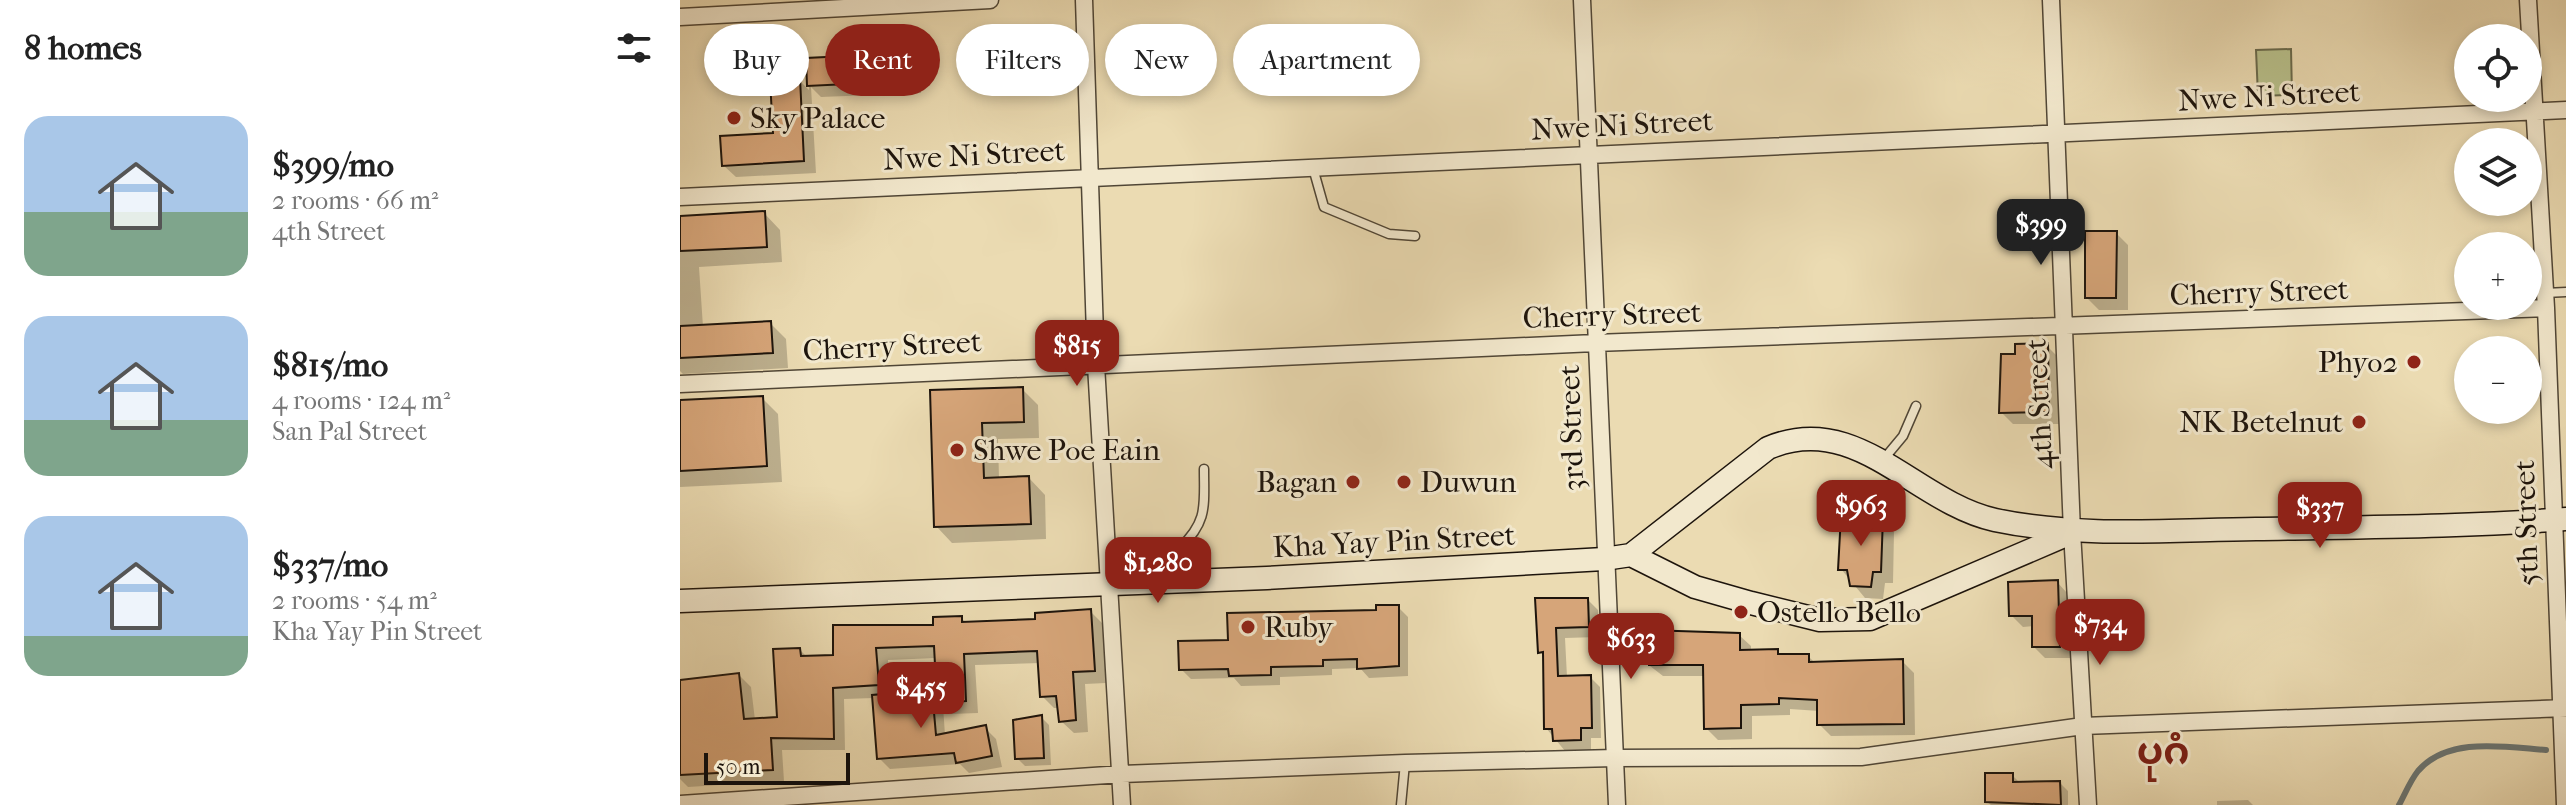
<!DOCTYPE html>
<meta charset="utf-8">
<style>
:root{--surface:#fff;--page:#f2f2f2;--text:#222;--muted:#767676;--accent:#8f2418}
body{margin:0;font-family:"IM FELL French Canon","Noto Sans Myanmar",serif;background:var(--page);color:var(--text);height:100vh;display:flex;flex-direction:column;font-size:30px;white-space:nowrap}
*{box-sizing:border-box;margin:0}
p{font-size:26px;color:var(--muted)}
.icon{flex:none;width:44px;height:44px;fill:none;stroke:currentColor;stroke-width:2;stroke-linecap:round;stroke-linejoin:round}
.map{position:relative;flex:1;overflow:hidden}
.drawer{display:flex;flex-direction:column;background:var(--surface);width:680px}
.drawer>*{flex:none}
.guide{position:absolute;left:24px;top:24px;width:760px;height:72px;display:flex;gap:16px}
.tools{position:absolute;left:1774px;top:24px;display:grid;gap:16px}
.tools a{display:grid;place-items:center;width:88px;height:88px;border-radius:50%;background:var(--surface);box-shadow:0 4px 12px #0003;font-size:40px}
.scale{position:absolute;left:24px;bottom:20px;width:146px;box-sizing:border-box;padding-left:8px;border:4px solid #1d140c;border-top:0;font-size:22px;line-height:28px;white-space:nowrap;color:#1d140c;-webkit-text-stroke:6px #f2e8cd;paint-order:stroke}
.price{position:absolute;translate:-50% -68px;padding:0 18px;border-radius:16px;background:var(--accent);color:#fff;font-size:26px;line-height:52px;filter:drop-shadow(0 2px 4px #0008)}
.price::after{content:'';position:absolute;left:50%;top:48px;width:24px;height:18px;margin-left:-12px;background:inherit;clip-path:polygon(0 0,100% 0,50% 100%)}
.price.selected{background:#222;color:#fff}
ul{padding:0;list-style:none}
li{display:flex;align-items:center;gap:24px;height:200px;padding:0 24px}
li span{display:grid;place-items:center;flex:none;width:224px;height:160px;border-radius:24px;color:#555}
li>.icon{margin-inline-start:auto}
span .icon{width:96px;height:96px;fill:#fffc;stroke-width:1}
li b{font-size:34px}
h2{display:flex;justify-content:space-between;align-items:center;height:96px;padding:0 24px;font-size:34px}
.pill{padding:0 28px;border-radius:36px;background:var(--surface);box-shadow:0 4px 12px #0003;font-size:28px;line-height:72px}
.pill.selected{background:var(--accent);color:#fff}
main{display:flex;flex:1;min-height:0}
.map>svg:first-child{display:block}
.green{fill:#b8c08b;stroke:#6a6a4c;stroke-width:2}
.shadow{fill:#0003;fill-rule:evenodd}
.lines{fill:none;stroke-linecap:round;stroke-linejoin:round}
.stream{stroke:#6b7674;stroke-width:6}
.building{fill:#d6a579;stroke:#1d140c;stroke-width:2}
.lane-casing{stroke:#504636;stroke-width:11}
.street-casing{stroke:#504636;stroke-width:19}
.secondary-casing{stroke:#1d140c;stroke-width:25}
.lane{stroke:#f2e8cd;stroke-width:8}
.street{stroke:#f2e8cd;stroke-width:16}
.secondary{stroke:#f2e8cd;stroke-width:22}
.poi-dot{fill:#8f2418;stroke:#f2e8cd;stroke-width:3}
.labels{text-anchor:middle;stroke-width:6;stroke-linejoin:round;paint-order:stroke}
.street-label{font-size:30px;fill:#1d140c;stroke:#f2e8cd}
.poi-label{font-size:30px;fill:#1d140c;stroke:#f2e8cd;text-anchor:start}
.district-label{font-size:38px;font-weight:bold;fill:#7a1f14;stroke:#f2e8cd}
</style>
<main>
<section class="drawer">
<h2>8 homes<svg class="icon" aria-label="filters" viewBox="0 0 24 24"><path d="M4 7h16M4 17h16"/><circle cx="9" cy="7" r="2"/><circle cx="15" cy="17" r="2"/></svg></h2>
<ul>
<li><span style="background:linear-gradient(#a9c7e8 60%,#7fa58c 0)"><svg class="icon" aria-label="home" viewBox="0 0 24 24"><path d="M3 11l9-7 9 7M6 9v11h12V9"/></svg></span><div><b>$399/mo</b><p>2 rooms · 66 m²</p><p>4th Street</p></div></li>
<li><span style="background:linear-gradient(#a9c7e8 65%,#7fa58c 0)"><svg class="icon" aria-label="home" viewBox="0 0 24 24"><path d="M3 11l9-7 9 7M6 9v11h12V9"/></svg></span><div><b>$815/mo</b><p>4 rooms · 124 m²</p><p>San Pal Street</p></div></li>
<li><span style="background:linear-gradient(#a9c7e8 75%,#7fa58c 0)"><svg class="icon" aria-label="home" viewBox="0 0 24 24"><path d="M3 11l9-7 9 7M6 9v11h12V9"/></svg></span><div><b>$337/mo</b><p>2 rooms · 54 m²</p><p>Kha Yay Pin Street</p></div></li>
</ul>
</section>
<div class="map">
<svg width="1886" height="805" viewBox="0 0 1886 805">
<rect width="100%" height="100%" fill="#ebdbb2"/>
<filter id="stains"><feTurbulence type="fractalNoise" baseFrequency=".0025" numOctaves="4"/><feColorMatrix values="0 0 0 0 .2 0 0 0 0 .09 0 0 0 0 .02 0 0 0 .5 -.17"/></filter>
<radialGradient id="worn" r=".72"><stop offset=".6" stop-color="#630" stop-opacity="0"/><stop offset="1" stop-color="#630" stop-opacity=".3"/></radialGradient>
<!-- green -->
<path class="green" d="M1611 49 1612 95 1578 96 1576 50Z"/>
<!-- shadow -->
<path class="shadow" d="M227 55 240 67 241 93 141 97 131 87 136 173 56 177 43 165 95 135 119 80 129 90 128 60Z
M84 213 100 230 102 262 19 267 23 327 90 323 106 339 108 368 3 374 0 371V218Z
M1436 233 1448 245V310H1419L1407 298Z
M1367 346 1379 358 1380 424H1333L1321 412Z
M342 389 358 405 359 438 318 439 319 479 349 478 365 495 366 539 272 543 256 526 252 392Z
M82 398 98 414 102 482 0 487V402Z
M1202 519 1214 532 1213 583H1205L1203 599 1185 598 1161 569Z
M1377 582 1388 594 1390 658H1365L1354 647V626L1343 627 1331 615Z
M857 600H908L918 610V637L885 638 887 677H910L920 687 921 738H911V750L885 751 866 728 865 657 860 652Z
M718 607 728 617V676L689 678 680 668 652 669V675L600 677V685L561 686 554 678 511 679 501 669 550 642Z
M410 611 423 624 426 683 405 684 408 732 394 733 381 721 380 708H374L362 696 360 663 295 665 298 713 271 714 263 706 265 735 305 728 316 739 322 767 289 773 280 764 210 769 199 758 194 698 164 699 165 750H102L104 781 8 787 0 779V682L59 675 71 687 75 720 99 719 120 650 128 658 155 657 281 618 287 623 358 621ZM257 658 259 700 252 692 210 695 208 660Z
M1059 635 1071 646V652L1128 656 1136 664 1222 661 1234 673 1235 735 1151 736 1139 724V711L1110 709V715L1072 716V739L1038 740 1026 728 1025 676H983L961 659Z
M361 717 369 725 371 765 345 766 337 758Z
M1332 775 1340 783H1380L1388 791V805H1311L1307 802Z
M1568 800 1573 805H1537V801Z"/>
<g class="lines">
<!-- stream -->
<path class="stream" d="M1719 805C1725 794 1730 781 1738 771 1768 736 1825 747 1866 750"/>
</g>
<!-- building -->
<path class="building" d="M228 53 230 81 127 86 126 58Z
M120 78 124 161 42 166 40 136 93 133 90 80Z
M85 211 87 247 0 251V216Z
M1405 231H1437L1436 298H1405Z
M91 321 93 353 0 358V326Z
M1368 343 1369 412 1319 413 1321 354H1335V344Z
M343 387 344 422 302 423 304 478 349 476 351 524 254 527 250 390Z
M83 396 87 466 0 471V400Z
M1161 515 1203 517 1201 572H1193L1191 587 1170 586 1167 570H1158Z
M1378 580 1380 647H1352V616H1329L1328 582Z
M855 598H908L909 627 876 628 878 676 911 675 912 728H901V740L873 741 872 729H864L863 652 858 653Z
M696 605H719V666L677 669V659L643 660V666L591 667V675L549 676 548 669 499 670 498 641 548 640 547 613 696 610Z
M411 609 415 671 393 672 396 720 379 722 376 696 360 697 357 651 284 654 286 701 257 703 254 646 196 648 199 685 153 688 154 739 91 738 93 770 0 775V680L59 673 64 719 97 717 93 649 120 648 121 656 153 655V625H253V617L282 616V622L355 619V613Z
M966 630 1060 633V650L1098 649V654H1129V662L1223 659 1224 724 1137 725V700L1099 698V704L1061 705V728L1024 729 1023 665H969V659H959V637H966Z
M252 690 256 735 306 725 312 756 276 763 274 753 197 759 192 695Z
M362 715 364 758 335 759 333 720Z
M1305 773H1333V782L1380 781 1381 805 1305 802Z"/>
<g class="lines">
<!-- lane casing -->
<g class="lane-casing">
<path id="lane" d="M633 168 644 207 709 234 735 236
M1865 293 1886 292
M1203 460 1223 436 1236 406
M497 581 500 548C528 521 524 506 524 469
M721 805 725 763"/>
</g>
<!-- street casing -->
<g class="street-casing">
<path id="street" d="M404 0 416 365 442 805
M902 0 937 805
M1371 0 1392 532 1408 805
M1848 0 1866 308 1885 805
M0 17 310 0
M0 197 1886 110
M0 384 915 343 1866 308
M0 804 442 774 725 763 935 758 1181 757 1403 726 1886 708"/>
</g>
<!-- secondary casing -->
<g class="secondary-casing">
<path id="secondary" d="M951 555 1015 587 1071 603 1140 620 1190 619 1391 533
M0 601 587 578 924 559 951 555 1088 448C1177 410 1234 502 1315 520 1401 538 1489 530 1576 529 1679 527 1783 527 1886 519"/>
</g>
<!-- lane -->
<use href="#lane" class="lane"/>
<!-- street -->
<use href="#street" class="street"/>
<!-- secondary -->
<use href="#secondary" class="secondary"/>
</g>
<!-- markers -->
<g class="poi-dot">
<circle cx="54" cy="118" r="8"/>
<circle cx="1734" cy="362" r="8"/>
<circle cx="1679" cy="422" r="8"/>
<circle cx="277" cy="450" r="8"/>
<circle cx="673" cy="482" r="8"/>
<circle cx="724" cy="482" r="8"/>
<circle cx="1061" cy="612" r="8"/>
<circle cx="568" cy="627" r="8"/>
</g>
<g class="labels">
<!-- street labels -->
<g class="street-label">
<text transform="translate(1589 96) rotate(-3)" y="10">Nwe Ni Street</text>
<text transform="translate(942 125) rotate(-3)" y="10">Nwe Ni Street</text>
<text transform="translate(294 155) rotate(-3)" y="10">Nwe Ni Street</text>
<text transform="translate(1579 292) rotate(-2)" y="10">Cherry Street</text>
<text transform="translate(932 315) rotate(-2)" y="10">Cherry Street</text>
<text transform="translate(212 346) rotate(-3)" y="10">Cherry Street</text>
<text transform="translate(1359 404) rotate(-93)" y="10">4th Street</text>
<text transform="translate(891 428) rotate(-92)" y="10">3rd Street</text>
<text transform="translate(1846 523) rotate(-92)" y="10">5th Street</text>
<text transform="translate(714 541) rotate(-3)" y="10">Kha Yay Pin Street</text>
</g>
<!-- poi labels -->
<g class="poi-label">
<text x="70" y="128">Sky Palace</text>
<text x="1718" y="372" text-anchor="end">Phyo2</text>
<text x="1663" y="432" text-anchor="end">NK Betelnut</text>
<text x="293" y="460">Shwe Poe Eain</text>
<text x="657" y="492" text-anchor="end">Bagan</text>
<text x="740" y="492">Duwun</text>
<text x="1077" y="622">Ostello Bello</text>
<text x="584" y="637">Ruby</text>
</g>
<!-- district labels -->
<g class="district-label">
<text x="1483" y="764">ပုဂံ</text>
</g>
</g>
<rect width="100%" height="100%" filter="url(#stains)"/>
<rect width="100%" height="100%" fill="url(#worn)"/>
</svg>
<div class="tools">
<a><svg class="icon" aria-label="locate" viewBox="0 0 24 24"><circle cx="12" cy="12" r="6"/><path d="M12 2v4M12 18v4M2 12h4M18 12h4"/></svg></a>
<a><svg class="icon" aria-label="layers" viewBox="0 0 24 24"><path d="M12 4l9 5-9 5-9-5zM3 14l9 5 9-5"/></svg></a>
<a>+</a>
<a>−</a>
</div>
<div class="scale">50 m</div>
<b class="price selected" style="left:1361px;top:267px">$399</b>
<b class="price" style="left:397px;top:388px">$815</b>
<b class="price" style="left:1181px;top:548px">$963</b>
<b class="price" style="left:1640px;top:550px">$337</b>
<b class="price" style="left:478px;top:605px">$1,280</b>
<b class="price" style="left:1420px;top:667px">$734</b>
<b class="price" style="left:951px;top:681px">$633</b>
<b class="price" style="left:241px;top:730px">$455</b>
<div class="guide">
<a class="pill">Buy</a>
<a class="pill selected">Rent</a>
<a class="pill">Filters</a>
<a class="pill">New</a>
<a class="pill">Apartment</a>
</div>
</div>
</main>
